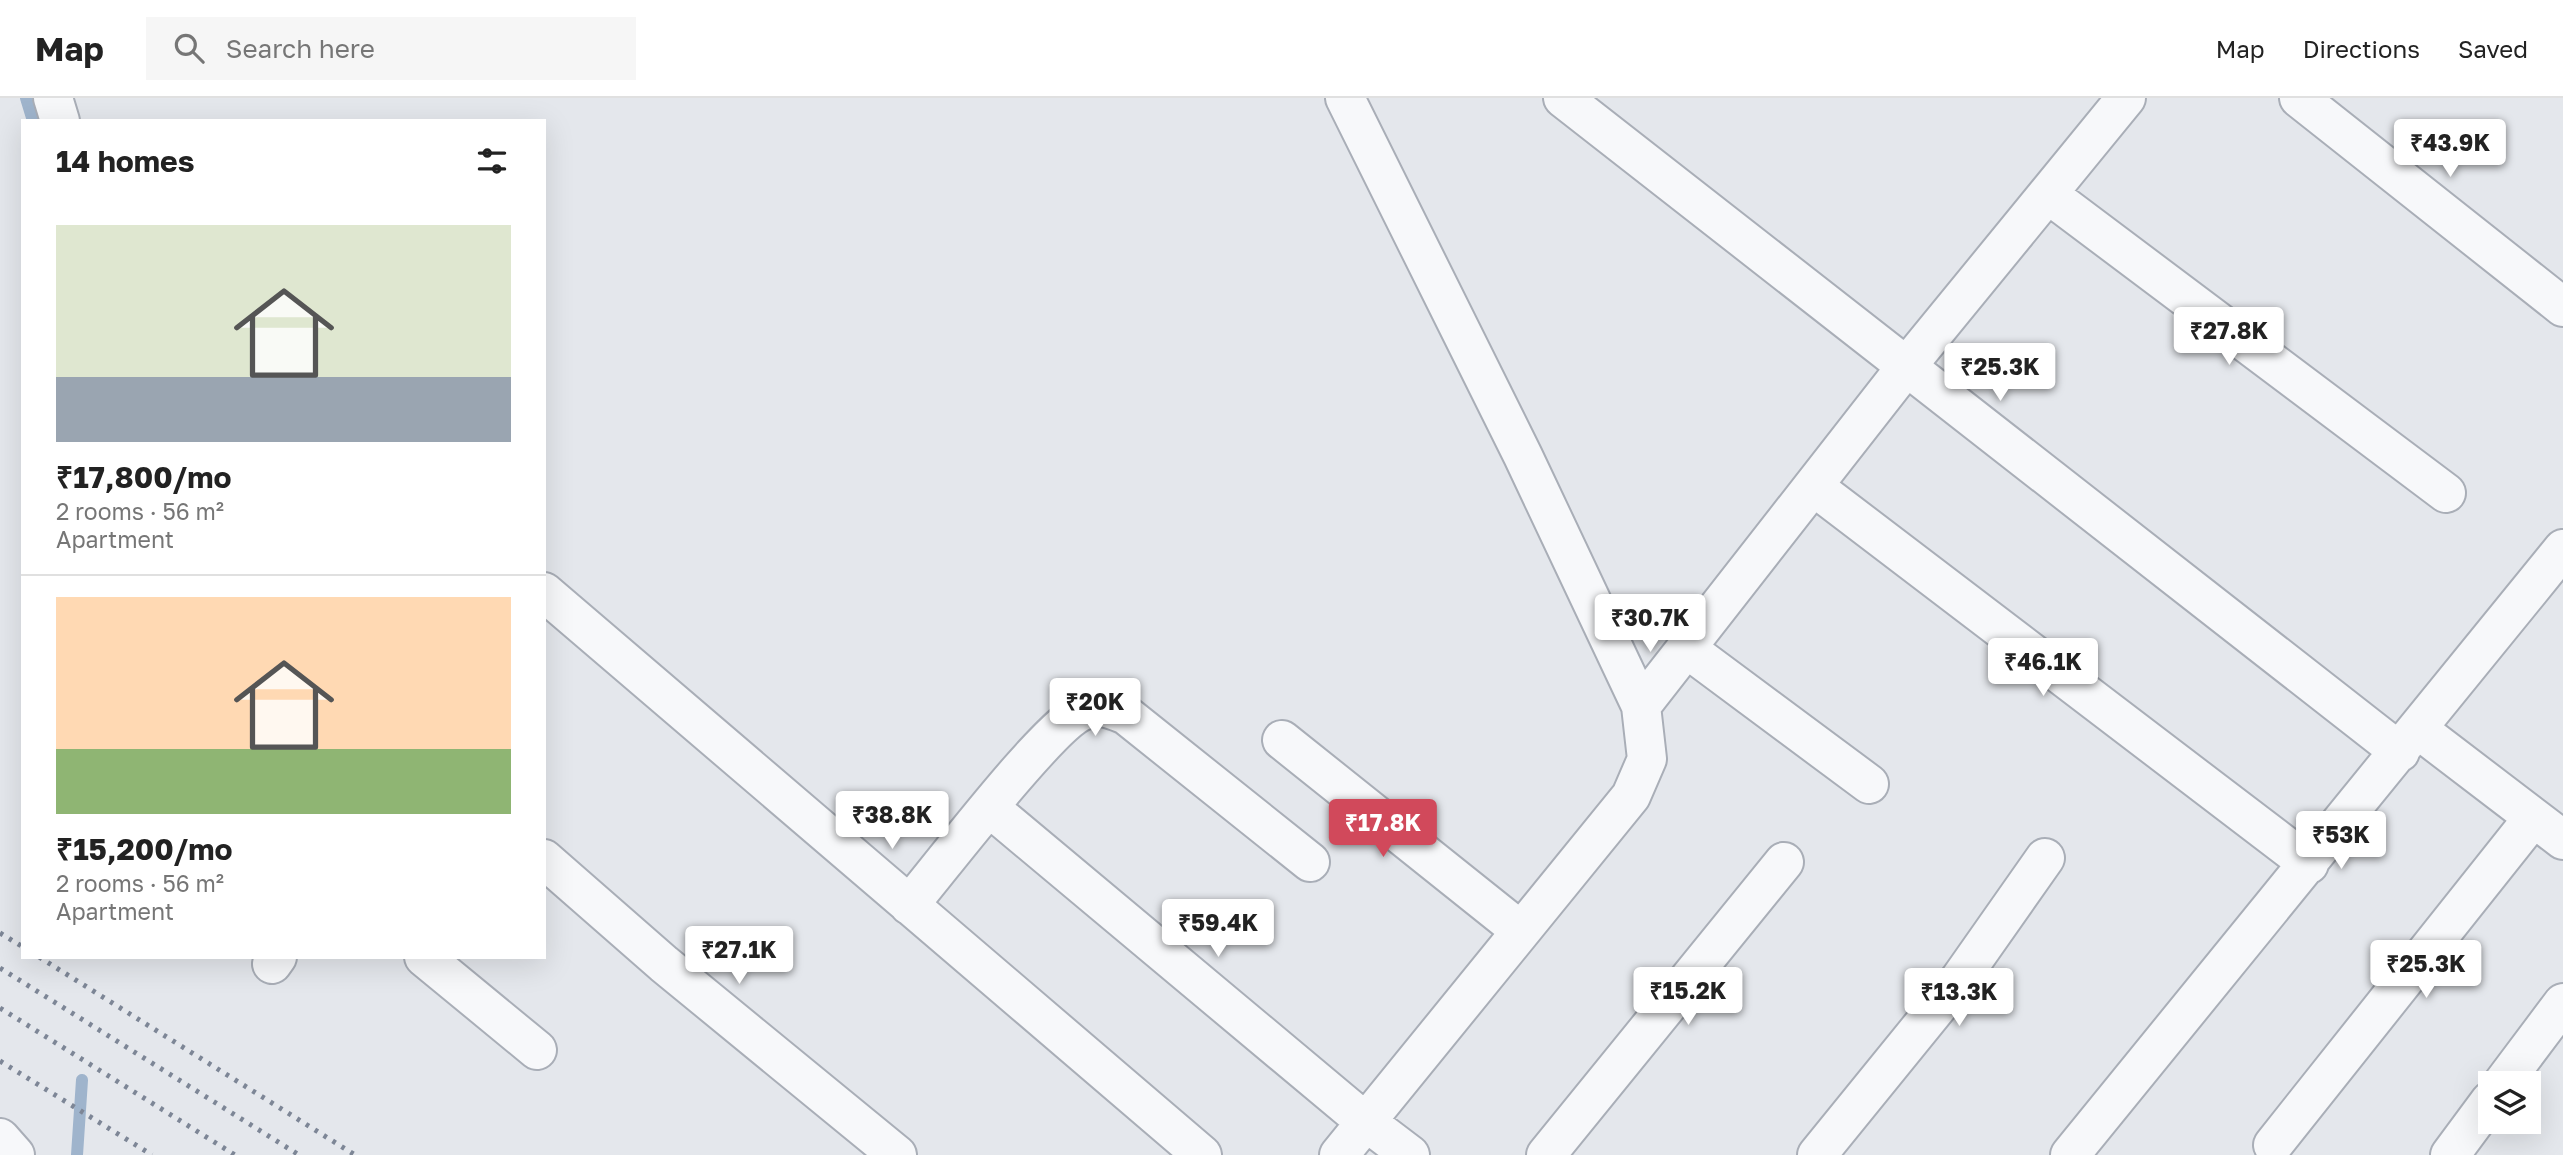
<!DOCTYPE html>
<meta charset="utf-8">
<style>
:root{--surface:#fff;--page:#f6f6f6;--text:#222;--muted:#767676;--line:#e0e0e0;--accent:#d1495b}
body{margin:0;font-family:"Golos Text",sans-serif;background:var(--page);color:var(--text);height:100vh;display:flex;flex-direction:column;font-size:26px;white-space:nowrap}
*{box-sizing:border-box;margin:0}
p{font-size:23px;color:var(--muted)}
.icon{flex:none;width:38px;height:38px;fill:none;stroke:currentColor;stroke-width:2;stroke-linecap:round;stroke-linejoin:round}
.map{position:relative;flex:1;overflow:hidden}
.side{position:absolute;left:21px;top:21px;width:525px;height:840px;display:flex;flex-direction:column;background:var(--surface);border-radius:0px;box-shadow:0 7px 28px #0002}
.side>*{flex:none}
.buttons{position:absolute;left:2478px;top:973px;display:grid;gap:14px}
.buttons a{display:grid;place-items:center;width:63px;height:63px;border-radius:0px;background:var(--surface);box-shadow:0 7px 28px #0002;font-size:35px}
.price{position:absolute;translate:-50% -60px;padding:0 16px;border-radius:7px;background:#fff;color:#222;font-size:23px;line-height:46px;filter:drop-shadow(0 2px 4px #0008)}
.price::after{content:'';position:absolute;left:50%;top:42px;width:21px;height:16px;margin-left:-10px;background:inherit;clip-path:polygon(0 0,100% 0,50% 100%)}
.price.active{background:var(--accent);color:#fff}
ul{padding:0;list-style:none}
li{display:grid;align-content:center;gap:14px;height:371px;padding:0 35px}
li+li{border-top:2px solid var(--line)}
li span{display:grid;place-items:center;height:217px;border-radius:0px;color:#555}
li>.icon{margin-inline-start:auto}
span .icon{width:126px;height:126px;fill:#fffc;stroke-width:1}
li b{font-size:30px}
h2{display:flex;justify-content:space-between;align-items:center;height:84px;padding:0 35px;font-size:30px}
header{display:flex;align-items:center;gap:42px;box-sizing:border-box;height:98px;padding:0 35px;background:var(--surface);border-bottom:2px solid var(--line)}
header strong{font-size:33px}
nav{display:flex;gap:38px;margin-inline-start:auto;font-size:24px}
.search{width:490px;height:63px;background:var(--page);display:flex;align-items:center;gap:18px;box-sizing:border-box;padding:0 24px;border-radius:0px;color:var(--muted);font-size:26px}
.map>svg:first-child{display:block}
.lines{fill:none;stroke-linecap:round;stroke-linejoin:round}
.stream{stroke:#9fb4cc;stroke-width:12}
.street-casing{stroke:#a9aeb7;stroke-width:42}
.street{stroke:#f7f8fa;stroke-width:38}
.rail{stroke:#7d8696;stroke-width:5;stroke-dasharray:3.5 7;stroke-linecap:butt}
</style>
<header>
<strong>Map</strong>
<div class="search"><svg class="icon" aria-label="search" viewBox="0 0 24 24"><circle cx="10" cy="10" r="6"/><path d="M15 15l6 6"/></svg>Search here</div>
<nav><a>Map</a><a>Directions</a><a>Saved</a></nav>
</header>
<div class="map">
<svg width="2563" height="1057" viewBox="0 0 2563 1057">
<rect width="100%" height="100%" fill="#e4e7ec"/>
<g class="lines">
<!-- stream -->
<path class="stream" d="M26 0 33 23
M77 1057 82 982"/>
<!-- street casing -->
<g class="street-casing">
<path id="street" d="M53 0 60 23
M1563 0 2400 654
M2299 0 2563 209
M2048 96 2446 395
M1813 388 2309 766
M544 494 1202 1057
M1686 550 1869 686
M1641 608 1906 269 2126 0
M2419 632 2563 742
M1282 642 1521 833
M990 710 1356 1016 1410 1057
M544 761 664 866 897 1057
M909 807C939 772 1051 623 1085 612 1101 606 1111 611 1126 617L1310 764
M424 859 537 952
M272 866 277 859
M2503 985 2563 905
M0 1040 15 1057
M2273 1047 2533 720
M1339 1057 1631 698 1647 661 1641 608 1523 358 1345 0
M1546 1057 1784 764
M1817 1057 1960 881 2045 760
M2070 1057 2563 451
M2450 1057 2490 1003"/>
</g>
<!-- street -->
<use href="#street" class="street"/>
<!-- rail -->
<path class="rail" d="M0 835 23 849
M39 859 355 1057
M0 870 299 1057
M0 910 235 1057
M0 963 152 1057"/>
</g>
</svg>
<div class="buttons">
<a><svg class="icon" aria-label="layers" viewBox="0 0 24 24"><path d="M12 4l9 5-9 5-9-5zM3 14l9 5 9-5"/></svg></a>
</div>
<b class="price" style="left:2450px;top:81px">₹43.9K</b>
<b class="price" style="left:2229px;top:269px">₹27.8K</b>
<b class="price" style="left:2000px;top:305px">₹25.3K</b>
<b class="price" style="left:1650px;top:556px">₹30.7K</b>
<b class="price" style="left:2043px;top:600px">₹46.1K</b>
<b class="price" style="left:1095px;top:640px">₹20K</b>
<b class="price" style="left:892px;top:753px">₹38.8K</b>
<b class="price active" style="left:1383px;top:761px">₹17.8K</b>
<b class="price" style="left:2341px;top:773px">₹53K</b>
<b class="price" style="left:1218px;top:861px">₹59.4K</b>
<b class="price" style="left:739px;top:888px">₹27.1K</b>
<b class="price" style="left:2426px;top:902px">₹25.3K</b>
<b class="price" style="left:1688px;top:929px">₹15.2K</b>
<b class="price" style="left:1959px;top:930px">₹13.3K</b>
<section class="side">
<h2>14 homes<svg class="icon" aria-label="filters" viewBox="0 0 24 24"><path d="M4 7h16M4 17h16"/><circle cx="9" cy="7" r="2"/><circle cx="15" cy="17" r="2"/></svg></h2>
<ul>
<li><span style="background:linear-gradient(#dfe7d0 70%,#9aa5b1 0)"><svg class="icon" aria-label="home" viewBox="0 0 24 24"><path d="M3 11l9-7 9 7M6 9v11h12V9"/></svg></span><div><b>₹17,800/mo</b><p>2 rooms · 56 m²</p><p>Apartment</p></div></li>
<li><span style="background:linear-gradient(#ffd9b3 70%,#8fb573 0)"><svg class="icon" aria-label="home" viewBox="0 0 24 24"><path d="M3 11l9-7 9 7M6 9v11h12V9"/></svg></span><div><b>₹15,200/mo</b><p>2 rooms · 56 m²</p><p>Apartment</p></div></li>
</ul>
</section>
</div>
